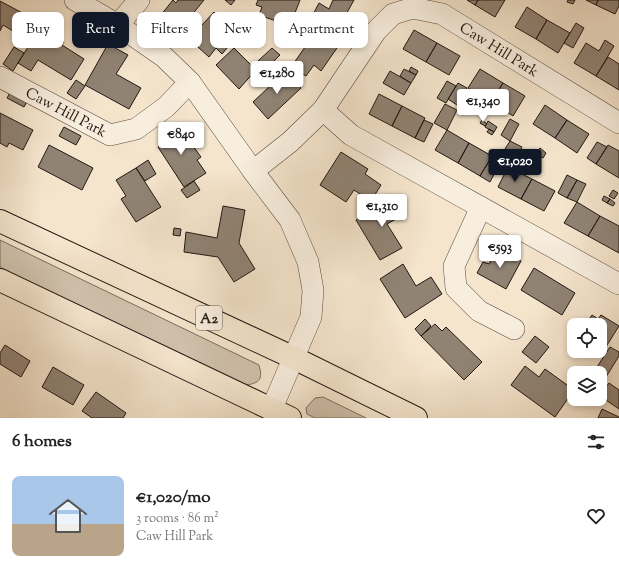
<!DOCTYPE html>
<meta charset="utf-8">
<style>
:root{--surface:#fff;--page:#f6f6f6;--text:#222;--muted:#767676;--line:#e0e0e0;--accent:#111827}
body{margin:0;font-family:"Sorts Mill Goudy",serif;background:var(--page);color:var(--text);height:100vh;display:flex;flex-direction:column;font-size:15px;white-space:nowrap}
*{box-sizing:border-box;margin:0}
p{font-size:13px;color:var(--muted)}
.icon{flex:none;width:22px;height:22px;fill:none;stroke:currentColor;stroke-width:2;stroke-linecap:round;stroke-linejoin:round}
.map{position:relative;height:418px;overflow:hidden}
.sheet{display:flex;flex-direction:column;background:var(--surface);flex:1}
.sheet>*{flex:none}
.hud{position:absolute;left:12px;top:12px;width:400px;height:36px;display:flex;gap:8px}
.tools{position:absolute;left:567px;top:318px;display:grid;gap:8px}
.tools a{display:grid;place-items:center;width:40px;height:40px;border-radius:8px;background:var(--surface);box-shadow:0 2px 6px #0003;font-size:20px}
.price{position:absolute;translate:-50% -34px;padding:0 9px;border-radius:4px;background:#fff;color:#222;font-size:13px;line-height:26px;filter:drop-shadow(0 1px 2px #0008)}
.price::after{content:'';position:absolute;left:50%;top:24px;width:12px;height:9px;margin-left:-6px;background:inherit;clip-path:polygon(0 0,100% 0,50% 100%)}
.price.on{background:var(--accent);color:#fff}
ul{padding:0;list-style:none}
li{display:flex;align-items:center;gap:12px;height:100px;padding:0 12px}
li+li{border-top:1px solid var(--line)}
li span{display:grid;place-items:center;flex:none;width:112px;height:80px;border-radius:8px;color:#555}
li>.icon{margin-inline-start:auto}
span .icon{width:48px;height:48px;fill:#fffc;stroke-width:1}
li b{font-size:17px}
h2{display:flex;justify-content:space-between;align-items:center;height:48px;padding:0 12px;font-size:17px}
.pill{padding:0 14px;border-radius:8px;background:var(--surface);box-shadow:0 2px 6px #0003;font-size:14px;line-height:36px}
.pill.on{background:var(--accent);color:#fff}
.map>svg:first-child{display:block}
.green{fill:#d1c2ae;stroke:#7a6d61}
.building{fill:#908374;stroke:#231814}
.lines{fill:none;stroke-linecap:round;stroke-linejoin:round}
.minor-casing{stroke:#584b42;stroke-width:22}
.trunk-casing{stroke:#231814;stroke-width:24}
.minor{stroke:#f8eede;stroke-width:21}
.trunk{stroke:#f5e5cd;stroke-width:22}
.labels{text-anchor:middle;stroke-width:4;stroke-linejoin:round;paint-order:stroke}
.shield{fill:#f8eede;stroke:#635851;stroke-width:1}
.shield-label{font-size:14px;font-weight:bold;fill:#231814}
.street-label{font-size:15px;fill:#231814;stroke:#f8eede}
</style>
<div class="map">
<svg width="619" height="418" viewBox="0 0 619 418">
<rect width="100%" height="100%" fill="#f5e5cd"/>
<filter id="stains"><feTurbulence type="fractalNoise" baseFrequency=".005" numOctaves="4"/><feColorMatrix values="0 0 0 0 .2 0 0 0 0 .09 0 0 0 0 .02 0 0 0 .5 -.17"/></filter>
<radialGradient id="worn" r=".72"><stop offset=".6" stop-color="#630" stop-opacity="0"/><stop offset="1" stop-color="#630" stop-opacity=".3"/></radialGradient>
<!-- green -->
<path class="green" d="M0 240 259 365C263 379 260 383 246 385L0 267Z
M323 397 366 418H315L307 414 306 408 315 398Z"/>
<!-- building -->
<path class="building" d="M173 0 176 3 178 0H204L178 32 160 16Z
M225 0H235L231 5Z
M258 0H300L293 18 280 13 276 21 259 15 262 7 256 5Z
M333 0H354L334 36 309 22 319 3 329 9Z
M467 0H478L475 5Z
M478 0H505L495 17 475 5Z
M568 0H575L573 4 567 2Z
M586 0H598L596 5Z
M598 0H619V6L615 14 596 5Z
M0 1 28 16 18 34 3 25 0 31Z
M527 7 547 20 536 39 515 27Z
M214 12 232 28 226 35 233 41 222 54 216 48 209 57 189 39Z
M547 20 570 33 558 53 536 39Z
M576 23 584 28 573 48 564 43Z
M414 30 437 43 426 62 403 49Z
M38 31 47 36 49 33 64 42 62 45 84 59 71 80 38 60 31 71 18 63Z
M315 33 337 48 321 71 314 65 306 76 291 67Z
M605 40 614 46 596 76 574 63 586 43 599 51Z
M437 43 460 56 449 75 426 62Z
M108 44 128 55 116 74 141 88 129 109 85 85Z
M14 47 24 53 13 71 3 64Z
M234 48 256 70 239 89 216 65Z
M272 48 280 55 266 69 258 61Z
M608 57 619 64V90L596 76Z
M411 67 418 71 416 75 409 71Z
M404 69 416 75 411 83 400 76Z
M480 69 503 83 491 102 468 88Z
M286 71 301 88 268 119 253 102Z
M390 71 411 83 404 95 383 83Z
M76 80 85 86 76 99 67 93Z
M447 81 456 86 446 103 437 98Z
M458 83 467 88 457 105 448 99Z
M503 83 525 96 513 116 491 102Z
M12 89 29 98 24 107 7 98Z
M379 94 402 106 392 126 369 114Z
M445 104 457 110 447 130 434 123Z
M545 105 567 120 555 138 533 124Z
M402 106 425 118 415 138 392 126Z
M0 113 33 130 23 150 9 143 7 147 0 143Z
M510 119 519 124 510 141 501 135Z
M424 120 433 124 424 142 415 138Z
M482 120 487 124 485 126 480 123Z
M567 120 589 134 577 153 555 138Z
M488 121 497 127 494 132 485 127Z
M168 126 177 129 185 141 188 139 201 157 197 160 206 173 184 187 158 147 163 144 160 139 161 131Z
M64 127 81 136 76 145 59 136Z
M489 129 494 132 492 135 487 132Z
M447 130 469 143 458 163 435 150Z
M510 141 522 147 511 167 498 160Z
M597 142 607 147 596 164 587 158Z
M469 143 492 156 480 176 458 163Z
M49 145 93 168 82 190 38 167Z
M608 145 619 151V178L596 164Z
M540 148 546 153 543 158 536 154Z
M341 152 368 169 365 174 381 185 371 201 354 190 346 202 320 185Z
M492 156 501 161 490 182 480 176Z
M148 160 156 174 145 181 136 168Z
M508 167 532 179 521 199 498 187Z
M136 168 161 207 136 222 121 199 126 196 116 180Z
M567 175 577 180 567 198 558 193Z
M532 179 555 191 544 211 521 199Z
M577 180 586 184 577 202 567 198Z
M194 181 200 190 187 198 181 190Z
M613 190 618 193 614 199 609 196Z
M604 196 610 199 607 203 602 200Z
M395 197 405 214 387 224 402 248 380 260 356 220Z
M610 199 615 203 613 206 607 203Z
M577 202 600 216 588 236 564 223Z
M223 206 245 210 239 243 255 269 234 282 218 257 184 252 186 232 217 238Z
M600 216 619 226V253L588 236Z
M174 228 181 229 180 236 173 235Z
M502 250 521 261 506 289 477 273 483 262 489 264 495 253 499 256Z
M403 264 416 286 431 277 442 294 405 318 380 279Z
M534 268 575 293 562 315 521 290Z
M592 315 598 319 601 315 619 326 602 353 598 351H600V325H585Z
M425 319 431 326 421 336 415 329Z
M435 324 442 331 446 327 482 362 464 380 421 336Z
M535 336 549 347 536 363 522 352Z
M5 345 30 361 21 377 0 364V353Z
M610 347 619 352V356L606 377 595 370Z
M525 366 539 377 545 369 574 390 555 417 511 385Z
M53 367 84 385 73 405 42 387Z
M609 383 619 390V409L600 396Z
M96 392 126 413 123 418H92L82 411Z
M602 409 619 417V418H598Z"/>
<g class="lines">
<!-- minor casing -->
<g class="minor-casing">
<g id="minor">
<path d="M75 0 118 25 164 57 190 82 253 171 290 220 308 262 313 290 311 317 272 408"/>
<path d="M118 25 139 0"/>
<path id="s1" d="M0 77 110 135 136 129 166 107 190 82"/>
<path d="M323 110 351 135 619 284"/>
<path id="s2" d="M253 171 290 142 323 110 376 31 393 14 413 8 442 14 619 123"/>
<path d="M481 207 454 266 456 288 479 311 514 329"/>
</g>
</g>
<!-- trunk casing -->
<g class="trunk-casing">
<path id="trunk" d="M0 221 294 358 416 418
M0 280 290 418"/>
</g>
<!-- minor -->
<use href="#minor" class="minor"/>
<!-- trunk -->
<use href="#trunk" class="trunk"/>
</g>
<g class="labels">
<!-- shield labels -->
<rect class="shield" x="196" y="306" width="26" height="24" rx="3"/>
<g class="shield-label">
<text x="209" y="323">A2</text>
</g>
<!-- street labels -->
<g class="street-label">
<text dy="5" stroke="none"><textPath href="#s2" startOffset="330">Caw Hill Park</textPath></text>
<text dy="5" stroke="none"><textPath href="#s1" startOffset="75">Caw Hill Park</textPath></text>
</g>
</g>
<rect width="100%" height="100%" filter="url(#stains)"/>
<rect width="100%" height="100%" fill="url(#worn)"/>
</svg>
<div class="tools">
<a><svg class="icon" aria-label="locate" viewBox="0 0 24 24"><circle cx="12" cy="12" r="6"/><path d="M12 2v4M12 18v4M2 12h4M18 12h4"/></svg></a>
<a><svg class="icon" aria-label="layers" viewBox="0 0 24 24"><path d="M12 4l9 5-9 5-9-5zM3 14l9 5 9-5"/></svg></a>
</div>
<b class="price" style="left:277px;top:95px">€1,280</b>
<b class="price" style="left:483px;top:123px">€1,340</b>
<b class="price" style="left:181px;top:156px">€840</b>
<b class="price on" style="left:515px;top:183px">€1,020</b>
<b class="price" style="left:382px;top:228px">€1,310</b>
<b class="price" style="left:500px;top:269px">€593</b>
<div class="hud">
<a class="pill">Buy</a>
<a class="pill on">Rent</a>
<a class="pill">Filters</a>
<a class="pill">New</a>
<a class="pill">Apartment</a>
</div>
</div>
<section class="sheet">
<h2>6 homes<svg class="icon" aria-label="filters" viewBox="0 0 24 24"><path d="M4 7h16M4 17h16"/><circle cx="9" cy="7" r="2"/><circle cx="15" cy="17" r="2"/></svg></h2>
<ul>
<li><span style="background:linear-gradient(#a9c7e8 60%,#b9a48a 0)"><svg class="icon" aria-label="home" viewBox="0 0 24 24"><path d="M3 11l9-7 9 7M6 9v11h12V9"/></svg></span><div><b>€1,020/mo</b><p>3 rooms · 86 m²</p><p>Caw Hill Park</p></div><svg class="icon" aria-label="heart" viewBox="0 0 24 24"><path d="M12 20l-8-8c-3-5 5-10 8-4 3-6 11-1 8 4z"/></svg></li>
</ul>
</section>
